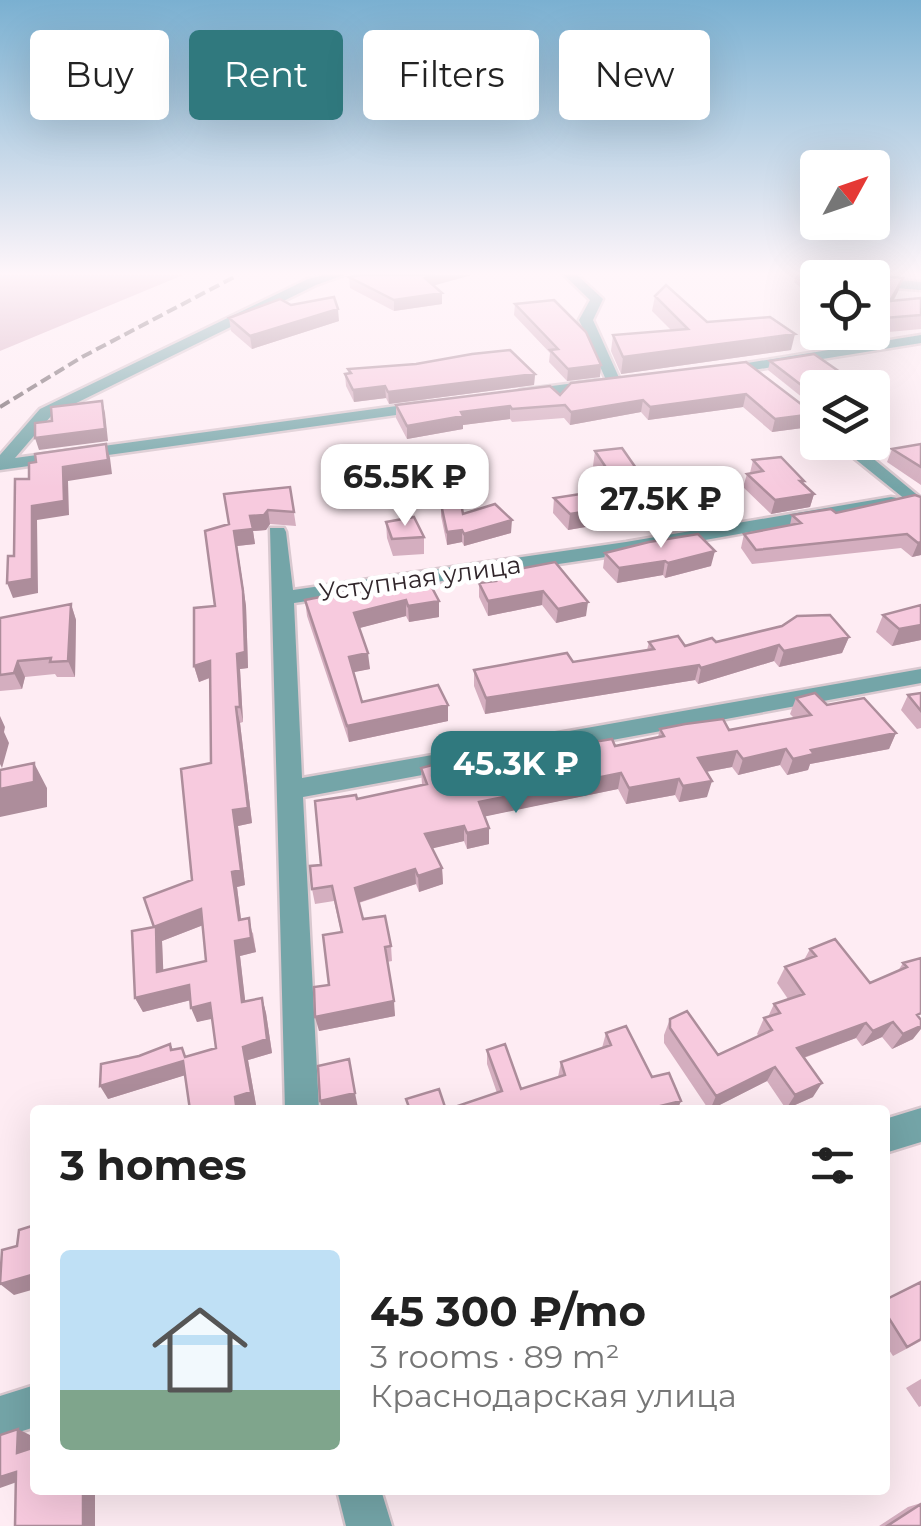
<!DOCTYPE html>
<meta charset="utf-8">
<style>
:root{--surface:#fff;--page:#f6f6f6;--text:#222;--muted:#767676;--accent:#30797e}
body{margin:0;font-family:Montserrat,sans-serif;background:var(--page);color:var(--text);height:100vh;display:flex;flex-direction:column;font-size:38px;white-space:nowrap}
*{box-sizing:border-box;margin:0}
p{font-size:32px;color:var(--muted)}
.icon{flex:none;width:55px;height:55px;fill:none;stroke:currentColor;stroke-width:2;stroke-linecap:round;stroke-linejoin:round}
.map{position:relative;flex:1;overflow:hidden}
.side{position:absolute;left:30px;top:1105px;width:860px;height:390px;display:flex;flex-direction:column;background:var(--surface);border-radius:10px;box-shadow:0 10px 40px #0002}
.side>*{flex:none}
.top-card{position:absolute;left:30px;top:30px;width:862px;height:90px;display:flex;gap:20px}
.needle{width:65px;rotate:50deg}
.tools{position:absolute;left:800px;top:150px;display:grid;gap:20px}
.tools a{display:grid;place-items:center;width:90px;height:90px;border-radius:10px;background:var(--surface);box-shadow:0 10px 40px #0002;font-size:50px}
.price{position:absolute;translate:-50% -85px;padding:0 22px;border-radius:20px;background:#fff;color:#222;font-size:32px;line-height:65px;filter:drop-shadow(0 2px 5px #0008)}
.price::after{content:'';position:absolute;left:50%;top:60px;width:30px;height:22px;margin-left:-15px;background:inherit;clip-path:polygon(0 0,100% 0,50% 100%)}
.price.active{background:var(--accent);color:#fff}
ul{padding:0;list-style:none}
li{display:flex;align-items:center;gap:30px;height:250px;padding:0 30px}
li span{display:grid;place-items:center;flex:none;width:280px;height:200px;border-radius:10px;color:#555}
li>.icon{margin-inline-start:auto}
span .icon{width:120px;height:120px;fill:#fffc;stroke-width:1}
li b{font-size:42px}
h2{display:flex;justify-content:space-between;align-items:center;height:120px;padding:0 30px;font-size:42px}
.chip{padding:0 35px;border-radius:10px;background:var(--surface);box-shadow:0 10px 40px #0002;font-size:35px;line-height:90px}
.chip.active{background:var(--accent);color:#fff}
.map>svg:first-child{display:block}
.green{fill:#d8b1c3}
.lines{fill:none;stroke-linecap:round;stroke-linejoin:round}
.street-casing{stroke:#d9c8cf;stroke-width:5}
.street{fill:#74a5a8;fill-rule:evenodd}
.rail{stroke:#706369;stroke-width:4;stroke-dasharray:11 5;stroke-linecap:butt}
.wall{fill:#d4aebf;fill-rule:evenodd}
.shaded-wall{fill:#ad8d9b}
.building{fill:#f7cade;stroke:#ad8d9b;stroke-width:2.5;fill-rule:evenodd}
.labels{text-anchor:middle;stroke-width:9;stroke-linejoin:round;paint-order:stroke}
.far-street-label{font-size:25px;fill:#31262b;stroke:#fff}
</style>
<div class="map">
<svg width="921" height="1526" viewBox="0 0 921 1526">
<rect width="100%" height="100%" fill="#feecf3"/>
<!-- green -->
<path class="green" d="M0 275H183L0 351Z"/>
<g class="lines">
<!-- street casing -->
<g class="street-casing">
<path id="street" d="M325 275H344L316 285 52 415 15 458 426 402 432 404V410L0 470V455L40 409 308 279Z
M564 275H577L603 299 593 320 621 382 619 385 607 382 579 320 590 300Z
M872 278 921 282V290L872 286Z
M921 335V343L723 375 716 371 723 367Z
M599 380 604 381V387L520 400 512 395 520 390Z
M834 442H853L921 498V512Z
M891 497 897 498V506L626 554 294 603 302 778 921 669V683L303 797 319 1110H285L270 528H284L286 532 293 590 626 542Z
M921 1108V1142L885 1153V1119Z
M35 1385V1427L0 1438V1396Z
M337 1490H381L392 1526H346Z"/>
</g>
<!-- street -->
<use href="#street" class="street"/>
<!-- rail -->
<path class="rail" d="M0 407 82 357 238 275"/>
</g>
<!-- wall -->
<path class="wall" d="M796 275H875L903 278 894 300 921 298V329L856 335V332H872V278H818V301L794 282Z
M349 277 434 286 442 304 394 311 350 288Z
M655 296 707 322 791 350 621 374 611 351 613 335 671 330 652 311Z
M515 304 600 377 567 381 549 362 550 353 514 315Z
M291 305 339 321 252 349 231 331 229 318Z
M770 361 837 370 834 379 818 388V410L768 370Z
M746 362 814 414 810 427 772 432 743 407 648 420 641 412 570 425 564 418 512 422 510 419 463 425V429L407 439 396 418V405L560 395Z
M348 369 535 374 534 385 389 404 386 398 354 402 346 386 345 374 349 373Z
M921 444V485L887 462 892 449Z
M595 451 645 481 670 498 667 513 568 530 553 513 554 498 583 493 584 487 606 485 593 466Z
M753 460 804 481 803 483 814 494 810 507 771 514 743 487 747 474 750 473Z
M290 487 296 526 270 524 266 530 253 531 255 544 237 546 246 606 248 668 240 669 243 722 240 723 252 823 238 826 245 885 237 887 241 920 253 933 256 952 240 956 245 1002 262 998 266 1013 272 1053 248 1060 256 1105 241 1110H190L185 1075 108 1099 139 1056 170 1044 173 1050 187 1057 216 1048 212 1018 197 1022 191 1000 143 1012 135 998 154 927 192 880 211 763 210 678 199 682 194 666 215 606 229 524ZM203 925 206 961 163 971 162 941Z
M915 495 921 555 912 557 901 548 752 564 741 548 744 534 790 525 792 515 836 513Z
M441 504 463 514 511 533 464 546 462 542 447 545 441 516Z
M386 522 424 537V554L393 556 387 538Z
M605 553 711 566 665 578 663 575 617 583 603 568Z
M555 562 586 616 556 623 542 605 488 616 479 597V583L492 581 493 574Z
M413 584 439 601V617L409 622 406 616 359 628 370 669 353 672 362 702 448 705V721L349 742 307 616 305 600 347 595Z
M71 604 76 620 75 677H57L55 674 25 677 22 689 0 691V618Z
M921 605V640L892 646 876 632 883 615Z
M849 637 842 653 779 667 774 661 698 684 695 680 485 714 474 686V670L573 662 647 650 649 642 685 646 716 642Z
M921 693V728L917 729 901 710 908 695Z
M796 698 827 705 896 733 889 749 810 764 808 770 787 775 780 765 738 775 732 767 706 772 707 797 679 802 675 795 626 804 618 789 485 816 489 844 467 849 464 841 432 848 442 868 443 884 419 892 416 884 359 903 363 919 391 946 392 961 387 962 395 1016 319 1031 341 932 334 901 315 904 312 889 321 865 357 799 422 785 421 768 492 766 521 760 522 751 534 749 535 742 615 746 658 737 660 729 729 730 794 718 790 714Z
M810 949 870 983 898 971 903 963 921 958 913 1039 892 1049 882 1037 862 1046 856 1038 804 1058 813 1097 786 1109 767 1081 709 1110 664 1043V1035L670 1019 718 1055 759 1036 757 1034 764 1018 768 1017 774 1004 788 999 777 983 785 967 804 960Z
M606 1033 652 1077 681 1101 677 1110H408L406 1099 446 1110 497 1093 487 1064V1050L521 1089 558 1077 561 1062 602 1048Z
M885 1300 921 1341 893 1356 885 1344Z
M921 1379V1406L919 1407 906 1388Z
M921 1503V1526H879L908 1507Z"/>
<!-- shaded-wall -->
<path class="shaded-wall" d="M436 275H472L425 288V278Z
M903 278 898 292 885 315 890 301Z
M442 293V304L394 311V300Z
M338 309 339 321 252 349 250 336Z
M795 334 791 350 621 374 623 357Z
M601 365 600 377 567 381 568 369Z
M837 370 834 380 823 372Z
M535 374 534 385 389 404 388 392Z
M385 386 386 398 354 402 353 390Z
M746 394 743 407 648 420 650 407Z
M643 400 641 412 570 425 571 412Z
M102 401 105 413 108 441 39 450 35 438Z
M510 406V419L463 425V429L407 439V426L461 412Z
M814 414 810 427 772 432 775 419Z
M106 444 110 458 112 474 68 481 69 515 37 520 38 593 13 598 7 583 32 506 63 467Z
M814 494 810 507 771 514 775 500Z
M670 498 667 513 568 530 570 514Z
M268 510 270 524 266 530 253 531 255 544 237 546 246 606 248 668 240 669 243 722 240 707 237 654 234 531 250 516Z
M512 520 511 533 464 546V534Z
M462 530V542L447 545V532Z
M921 542V555L912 557 918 543Z
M715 551 711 566 665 578 668 563Z
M665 561 663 575 617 583 619 568Z
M543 591 542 605 488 616V601Z
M406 600V616L356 629 354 613Z
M439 601V617L409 622 408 606Z
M588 602 586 616 556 623 558 609Z
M71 604 76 620 75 677 68 661Z
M921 625V640L892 646 899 629Z
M849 637 842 653 779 667 784 651Z
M779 645 774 661 698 684 701 668Z
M368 653 370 669 350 673 349 657Z
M18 661 25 677 22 689 14 673Z
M210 661 214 676 199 682 194 666Z
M699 665 695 680 485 714 486 698Z
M448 705V721L349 742 347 726Z
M236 707 240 723 252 823 238 826 245 885 237 887 243 935 239 920 232 872Z
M0 716 5 727 4 732 9 743 2 768 0 764Z
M896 733 889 749 810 764 808 770 787 775 793 759 811 750Z
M786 749 780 765 738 775 743 759Z
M737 751 732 767 694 774 698 758Z
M34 763 47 788V807L0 817V789Z
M621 773 618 789 478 818 479 802Z
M679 779 675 795 626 804 629 788Z
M712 781 707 797 679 802 683 786Z
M464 826V841L426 850 425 834Z
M489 828V844L467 849V833Z
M442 868 443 884 419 892 418 876Z
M415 869 416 884 357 903 355 888Z
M201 909 206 924 162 941 164 986 157 972 156 926Z
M249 918 256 952 240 956 247 1016 242 1002 235 941Z
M189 985 195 999 143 1012 135 998Z
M262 998 266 1013 272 1053 248 1060 256 1105 241 1110H221L235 1097 243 1047Z
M394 1001 395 1016 319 1031 315 1017Z
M210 1003 216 1018 197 1022 191 1008Z
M893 1022 882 1037 862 1046 873 1031Z
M866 1023 856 1038 789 1063 797 1048Z
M921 1026V1029L913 1039 892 1049 903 1034Z
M170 1044 177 1057 183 1061 189 1074 108 1099 100 1086 171 1050Z
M775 1067 767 1081 710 1110 716 1096Z
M822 1083 813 1097 786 1109 795 1095Z
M355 1093 358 1108 348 1110H322L320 1101Z
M681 1101 677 1110H644Z
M35 1274V1289L14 1295 0 1284Z
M18 1429 32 1436 31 1459 17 1453Z
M16 1472 31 1477 0 1488V1477Z
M83 1490H95V1526H83Z"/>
<!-- building -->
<path class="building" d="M361 275H436L425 278 442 293 394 300 349 277Z
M806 275H875L903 278 890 301 921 298V315L872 319V278H818V283Z
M666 285 707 322 770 317 795 334 623 357 613 335 688 329 655 296Z
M334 297 338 309 250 336 229 318 280 299 291 305Z
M554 300 586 332 601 365 568 369 550 350 558 349 515 304Z
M510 350 535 374 388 392 385 386 353 390 345 374 351 373 348 369 416 364 472 354Z
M814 354 837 370 823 372 846 387 818 388V398L770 361Z
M746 362 814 414 775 419 746 394 650 407 643 400 571 412 565 405 512 409 510 406 461 412 463 416 407 426 396 405 550 386 560 395 571 383Z
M102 401 105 429 35 438V423L52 421 51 407Z
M106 444 108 460 63 467 64 501 32 506V579L7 583 8 556H14L15 479H29V463L36 462 35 454Z
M921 444V467L892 449Z
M622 448 645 481 653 479 670 498 570 514 554 498 587 493 584 487 617 484 595 451Z
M781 457 804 481H800L814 494 775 500 747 474 763 471 753 460Z
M290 487 294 512 268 510 264 515 250 516 253 529 234 531 243 591 245 652 237 654 240 707H236L248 808 233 810 241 870 232 872 239 920 249 918 251 938 235 941 242 1002 262 998 267 1039 243 1047 251 1092 235 1097 236 1105 221 1110H199V1107L190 1110 183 1061 100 1086 101 1064 139 1056 170 1044 171 1050 182 1048 185 1057 216 1048 210 1003 191 1008 189 985 135 998 132 931 154 927 144 898 192 880 181 769 211 763 210 661 194 666V608L215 606 205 531 229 524 224 494ZM201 909 206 961 157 972 156 926Z
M915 495 921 497V542L918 543 907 534 756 550 744 534 801 523 792 515 831 509 836 513Z
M461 503 463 514 495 504 512 520 464 534 462 530 447 532 441 504Z
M414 517 424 537 392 539 386 522Z
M698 534 715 551 668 563 665 561 619 568 605 553 649 542Z
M555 562 588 602 558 609 543 591 488 601 479 583 496 581 493 574Z
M412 580 413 584 429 582 439 601 408 606 406 600 354 613 368 653 349 657 362 702 438 685 448 705 347 726 305 600 345 592 347 595Z
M71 604 68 661 50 662 51 658 18 661 14 673 0 675V618Z
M921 605V625L899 629 883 615Z
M830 615 849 637 784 651 779 645 701 668 699 665 486 698 474 670 567 653 573 662 654 649 649 642 678 636 685 646 712 638 716 642 782 626 797 616Z
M815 693 827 705 864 698 896 733 811 750 814 754 793 759 786 749 743 759 737 751 698 758 712 781 683 786 679 779 629 788 621 773 479 802 489 828 467 833 464 826 425 834 442 868 418 876 415 869 355 888 363 919 385 916 391 946 385 947 394 1001 315 1017 314 987 329 985 323 935 342 932 332 886 312 889 310 866 321 865 315 801 356 795 357 799 427 784 421 768 485 751 492 766 524 759 522 751 537 749 535 742 576 735 582 744 612 739 615 746 664 736 660 729 685 724 723 719 729 730 811 715 796 698Z
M921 693V711L908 695Z
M34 763V782L0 789V770Z
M835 939 870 983 907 967 903 963 921 958V1013L917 1015 921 1020V1026L903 1034 893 1022 873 1031 866 1023 797 1048 822 1083 795 1095 775 1067 716 1096 670 1028V1019L687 1011 718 1055 772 1030 764 1018 780 1013 774 1004 804 994 785 967 816 956 810 949Z
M626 1026 652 1077 669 1073 681 1101 644 1110H410L406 1099 439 1089 446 1110 502 1091 487 1050 505 1044 521 1089 565 1075 561 1062 611 1045 606 1033Z
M349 1059 355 1093 320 1101 318 1066Z
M35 1225V1274L0 1284 2 1250 17 1246 19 1230Z
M921 1282V1339L907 1347 885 1312V1300Z
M18 1429 17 1453 35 1447V1490H83V1526H15L16 1472 0 1477V1435Z
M921 1504V1526H887Z"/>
<!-- sky -->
<linearGradient id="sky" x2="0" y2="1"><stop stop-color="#7ab0d1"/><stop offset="0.56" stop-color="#fff6fa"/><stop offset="1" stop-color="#fff6fa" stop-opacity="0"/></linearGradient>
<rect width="921" height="488" fill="url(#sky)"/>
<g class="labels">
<!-- far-street labels -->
<g class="far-street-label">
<text transform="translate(420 578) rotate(-8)" y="9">Уступная улица</text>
</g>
</g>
</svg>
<div class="tools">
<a><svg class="needle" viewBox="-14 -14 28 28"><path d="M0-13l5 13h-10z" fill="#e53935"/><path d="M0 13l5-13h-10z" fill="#767676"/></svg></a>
<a><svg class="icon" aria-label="locate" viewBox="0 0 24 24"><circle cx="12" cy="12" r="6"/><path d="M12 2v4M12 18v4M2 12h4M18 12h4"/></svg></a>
<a><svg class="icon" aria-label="layers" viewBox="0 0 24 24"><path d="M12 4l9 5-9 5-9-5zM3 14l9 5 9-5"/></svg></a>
</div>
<b class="price" style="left:405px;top:529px">65.5K ₽</b>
<b class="price" style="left:661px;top:551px">27.5K ₽</b>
<b class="price active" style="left:516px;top:816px">45.3K ₽</b>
<div class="top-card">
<a class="chip">Buy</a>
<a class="chip active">Rent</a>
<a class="chip">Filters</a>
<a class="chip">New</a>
</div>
<section class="side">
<h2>3 homes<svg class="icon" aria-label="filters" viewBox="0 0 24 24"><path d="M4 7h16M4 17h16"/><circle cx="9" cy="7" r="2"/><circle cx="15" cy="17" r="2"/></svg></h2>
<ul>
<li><span style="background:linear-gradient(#bfe0f5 70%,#7fa58c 0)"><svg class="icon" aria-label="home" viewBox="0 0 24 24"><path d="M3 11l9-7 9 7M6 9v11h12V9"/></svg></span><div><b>45 300 ₽/mo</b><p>3 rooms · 89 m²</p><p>Краснодарская улица</p></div></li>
</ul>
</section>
</div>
